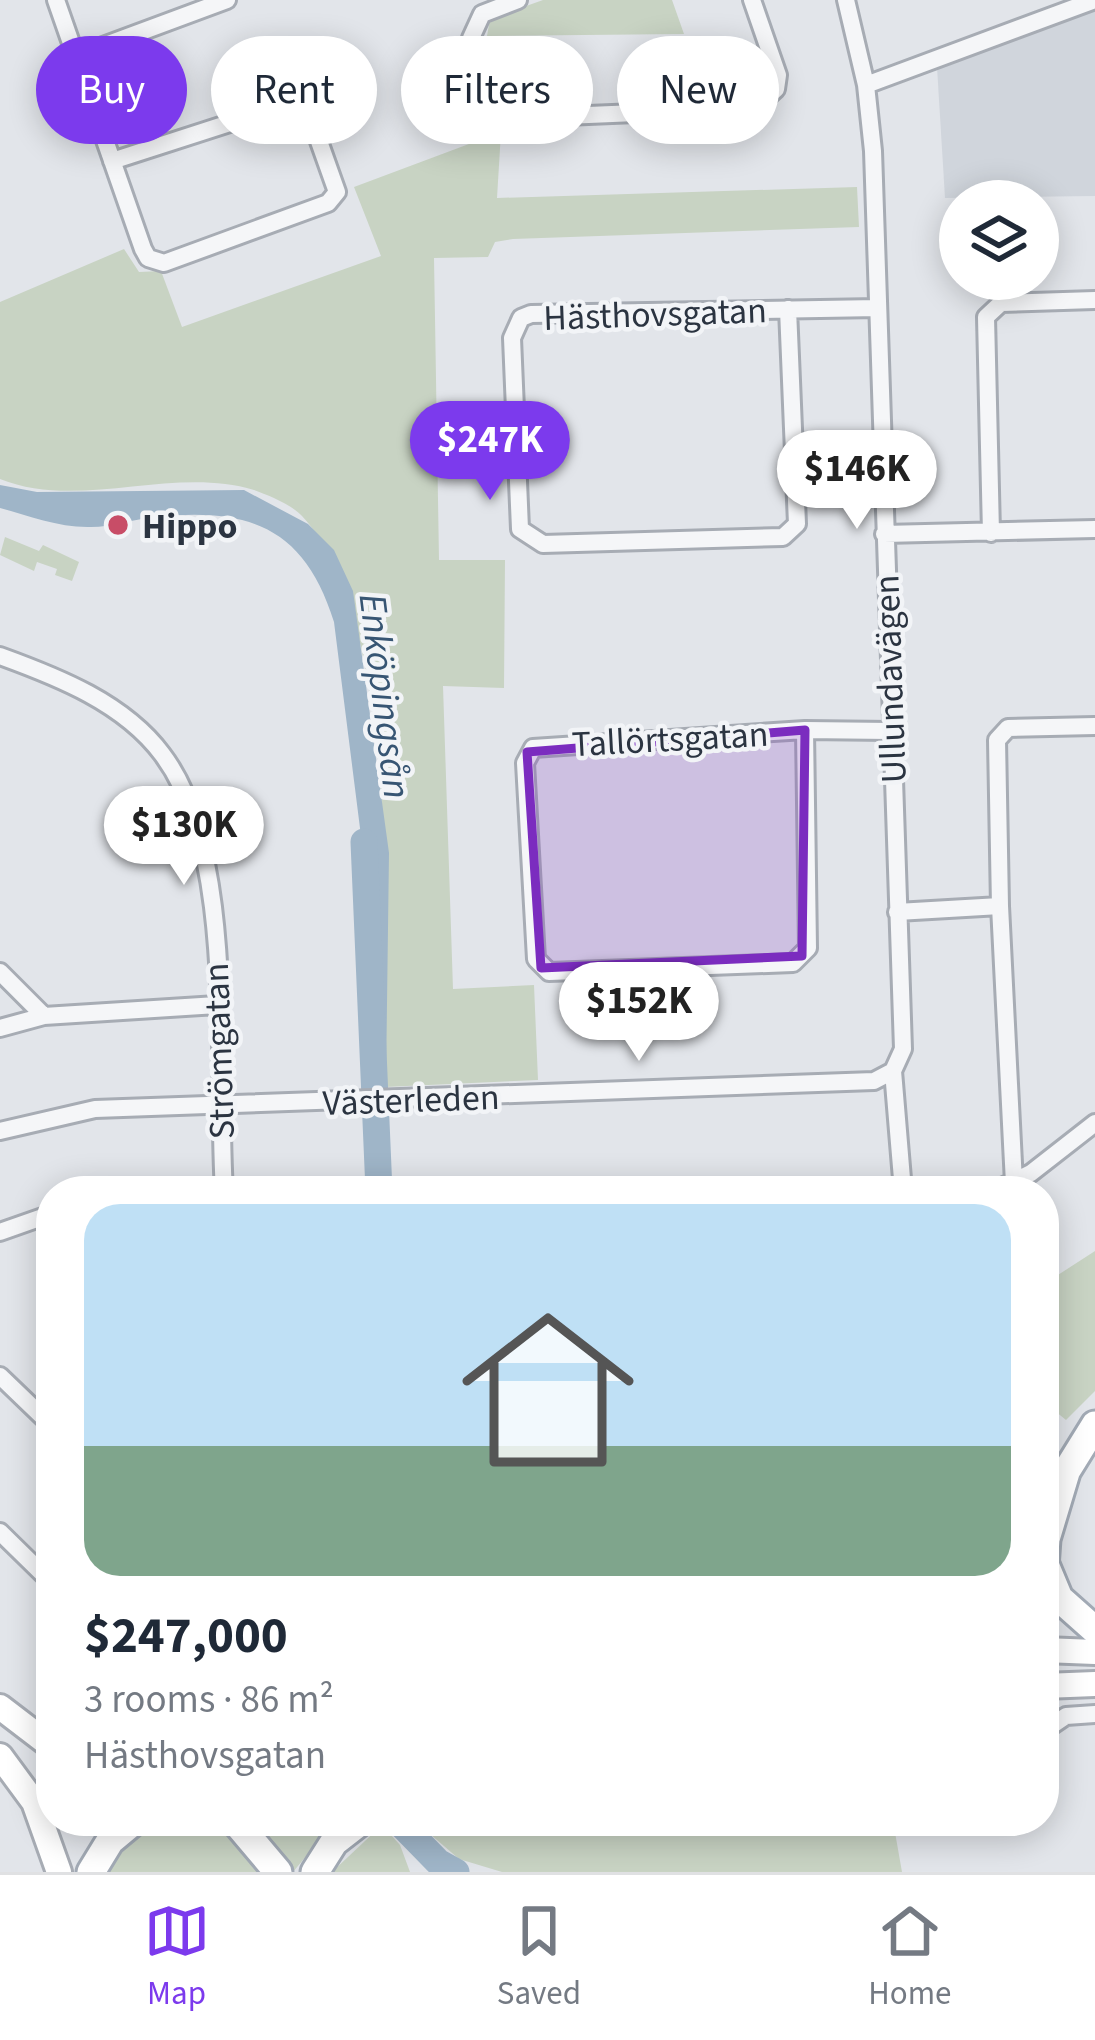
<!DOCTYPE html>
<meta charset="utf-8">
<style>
:root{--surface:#fff;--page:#f2f2f3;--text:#1f2937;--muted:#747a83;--line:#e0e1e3;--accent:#7c3aed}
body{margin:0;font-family:"Source Sans 3",sans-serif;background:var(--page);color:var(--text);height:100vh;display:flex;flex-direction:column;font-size:45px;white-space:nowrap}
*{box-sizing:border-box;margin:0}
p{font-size:39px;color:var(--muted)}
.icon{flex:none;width:66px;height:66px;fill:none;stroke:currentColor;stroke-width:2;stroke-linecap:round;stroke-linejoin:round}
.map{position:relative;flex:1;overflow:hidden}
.sheet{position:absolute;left:36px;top:1176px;width:1023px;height:660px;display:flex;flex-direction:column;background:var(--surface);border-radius:48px;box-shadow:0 6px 30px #0003}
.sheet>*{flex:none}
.top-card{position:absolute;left:36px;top:36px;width:1023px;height:108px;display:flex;gap:24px}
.tools{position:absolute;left:939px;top:180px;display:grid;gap:24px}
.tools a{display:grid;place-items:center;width:120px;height:120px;border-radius:50%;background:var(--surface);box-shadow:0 6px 30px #0003;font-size:60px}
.price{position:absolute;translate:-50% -102px;padding:0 27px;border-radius:42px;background:#fff;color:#222;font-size:39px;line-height:78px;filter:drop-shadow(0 3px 6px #0008)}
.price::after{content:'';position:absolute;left:50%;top:72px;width:36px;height:27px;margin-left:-18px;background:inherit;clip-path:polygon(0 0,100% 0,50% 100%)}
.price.active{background:var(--accent);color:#fff}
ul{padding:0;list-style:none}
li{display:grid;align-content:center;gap:24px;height:636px;padding:0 48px}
li span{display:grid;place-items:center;height:372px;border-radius:36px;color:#555}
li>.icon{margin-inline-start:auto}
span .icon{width:216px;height:216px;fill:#fffc;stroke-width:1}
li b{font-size:51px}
.tag{padding:0 42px;border-radius:54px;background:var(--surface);box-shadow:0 6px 30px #0003;font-size:42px;line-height:108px}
.tag.active{background:var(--accent);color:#fff}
.tabs{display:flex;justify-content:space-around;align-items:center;height:168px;border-top:3px solid var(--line);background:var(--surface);font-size:33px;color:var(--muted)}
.tabs a{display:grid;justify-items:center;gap:6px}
.tabs .active{color:var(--accent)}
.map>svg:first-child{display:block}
.built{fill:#d0d5dc}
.green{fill:#c8d3c3}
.water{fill:#9fb5c8}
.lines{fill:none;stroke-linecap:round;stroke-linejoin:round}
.river{stroke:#9fb5c8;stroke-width:27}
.street-casing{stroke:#a7acb4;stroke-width:22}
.secondary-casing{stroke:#a7acb4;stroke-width:30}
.primary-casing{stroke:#a2aab5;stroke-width:33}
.street{stroke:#f5f6f8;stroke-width:16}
.secondary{stroke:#fff;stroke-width:24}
.primary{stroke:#fff;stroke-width:27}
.marked{fill:#7b2cbf;fill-opacity:0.2;stroke:#7b2cbf;stroke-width:9;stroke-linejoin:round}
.poi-dot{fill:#c84d67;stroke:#f2f4f7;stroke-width:4.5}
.labels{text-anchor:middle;stroke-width:9;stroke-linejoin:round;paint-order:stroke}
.street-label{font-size:36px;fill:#2b3441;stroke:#f2f4f7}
.poi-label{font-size:36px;font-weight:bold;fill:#2b3441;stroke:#f2f4f7;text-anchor:start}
.water-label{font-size:39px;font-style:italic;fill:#375573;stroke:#f2f4f7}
</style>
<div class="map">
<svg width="1095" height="1872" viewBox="0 0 1095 1872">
<rect width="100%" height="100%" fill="#e2e5ea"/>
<!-- built -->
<path class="built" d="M1095 10V196L945 198 937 67Z"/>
<!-- green -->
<path class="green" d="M543 0H672L684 34 487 36 490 19Z
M501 132 497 198 857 187 859 227 513 239 495 242 488 257 434 258 439 560H505L504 688 443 686 453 989 534 985 538 1080 385 1087C385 946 401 621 302 516 292 505 268 495 254 490 173 465 79 511 0 479V302L124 249 139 272 161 271 182 327 381 256 354 187Z
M5 537 39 551 43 545 79 562 72 581 55 575 57 569 37 562 34 571 0 555Z
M1095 1251V1391L1066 1420 1044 1402V1284Z
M175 1821C219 1821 240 1840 267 1872H106C126 1845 142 1829 175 1821Z
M256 1821H335L293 1872Z
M415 1821H893L902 1872H502L459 1859Z
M382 1825 400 1845 410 1872H332Z"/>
<!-- water -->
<path class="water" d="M0 485 37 492 244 490 308 524 334 550 353 591 389 853 386 1079 371 1080 375 947 334 622C305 528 250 507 155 517 134 519 112 527 91 527 60 528 30 516 0 508Z"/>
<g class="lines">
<!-- river -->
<path class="river" d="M364 842 379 1191
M398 1821 438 1862 456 1872"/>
<!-- street casing -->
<g class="street-casing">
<path id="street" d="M56 0 143 249 148 258 164 263 328 203 337 192 304 99 112 161
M518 0 482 14 471 38 497 106 517 118 755 108 776 89 778 75 752 0
M846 0 866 85 873 151 903 1049 893 1071
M76 56 227 0
M866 85 1095 0
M788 309 797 524 783 537 543 544 520 529 512 338 521 318 531 314 878 308
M991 533 986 317 1001 303 1095 300
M884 534 1095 529
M0 656C58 677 124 703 162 754 237 852 216 1068 224 1191
M805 730 808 948 793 963 549 972 536 959 525 763 533 748 805 730 890 731
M1000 906 1014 1183
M897 912 1000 906 997 740 1008 728 1095 726
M0 972 44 1016
M0 1028 44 1016 217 1005
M893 1071 903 1191
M0 1131 95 1109 874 1081 893 1071
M994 1191 1031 1173 1095 1123
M0 1232 51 1214
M0 1376 51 1425
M0 1532 51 1582
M1044 1731 1066 1716 1095 1714"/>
</g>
<!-- secondary casing -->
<g class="secondary-casing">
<path id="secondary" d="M1044 1650 1095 1652
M1044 1686 1095 1684
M0 1707 51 1746
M0 1756 34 1802 59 1872"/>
</g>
<!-- primary casing -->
<g class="primary-casing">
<path id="primary" d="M1059 1483 1095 1425
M1044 1562 1059 1598 1095 1630
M1044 1567 1046 1539 1067 1469
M235 1821 278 1872
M91 1872 110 1841 134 1821
M315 1872 334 1842 361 1821"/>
</g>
<!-- street -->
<use href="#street" class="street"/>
<!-- secondary -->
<use href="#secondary" class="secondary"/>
<!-- primary -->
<use href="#primary" class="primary"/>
</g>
<!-- marked area -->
<path class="marked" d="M805 730 802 956 541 968 527 752Z"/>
<!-- markers -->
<circle class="poi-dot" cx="118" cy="525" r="12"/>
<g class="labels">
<!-- street labels -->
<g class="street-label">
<text transform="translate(655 313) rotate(-2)" y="13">Hästhovsgatan</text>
<text transform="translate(889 679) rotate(-92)" y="13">Ullundavägen</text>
<text transform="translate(670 738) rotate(-3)" y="13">Tallörtsgatan</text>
<text transform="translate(218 1051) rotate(-92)" y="13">Strömgatan</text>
<text transform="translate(411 1099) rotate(-2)" y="13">Västerleden</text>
</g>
<!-- poi labels -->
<g class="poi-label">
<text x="142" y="538">Hippo</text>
</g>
<!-- water labels -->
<g class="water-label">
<text transform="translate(386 696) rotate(83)" y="14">Enköpingsån</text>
</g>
</g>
</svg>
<div class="tools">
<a><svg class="icon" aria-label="layers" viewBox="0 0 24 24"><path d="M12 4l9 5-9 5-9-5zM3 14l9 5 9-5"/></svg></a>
</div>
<b class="price active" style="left:490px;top:503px">$247K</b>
<b class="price" style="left:857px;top:532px">$146K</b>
<b class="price" style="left:184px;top:888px">$130K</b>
<b class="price" style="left:639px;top:1064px">$152K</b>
<div class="top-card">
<a class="tag active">Buy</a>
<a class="tag">Rent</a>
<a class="tag">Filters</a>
<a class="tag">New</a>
</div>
<section class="sheet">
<ul>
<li><span style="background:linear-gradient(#bfe0f5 65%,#7fa58c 0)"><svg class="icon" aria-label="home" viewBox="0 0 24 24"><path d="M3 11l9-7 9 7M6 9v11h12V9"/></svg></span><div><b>$247,000</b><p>3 rooms · 86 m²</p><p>Hästhovsgatan</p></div></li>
</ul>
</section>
</div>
<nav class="tabs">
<a class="active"><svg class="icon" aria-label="map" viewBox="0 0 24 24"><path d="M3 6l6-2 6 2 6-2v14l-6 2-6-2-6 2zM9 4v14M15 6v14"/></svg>Map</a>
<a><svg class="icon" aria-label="saved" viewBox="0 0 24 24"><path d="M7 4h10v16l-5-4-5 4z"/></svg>Saved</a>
<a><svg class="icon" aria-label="home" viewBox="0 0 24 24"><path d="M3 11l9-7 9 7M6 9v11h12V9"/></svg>Home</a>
</nav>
